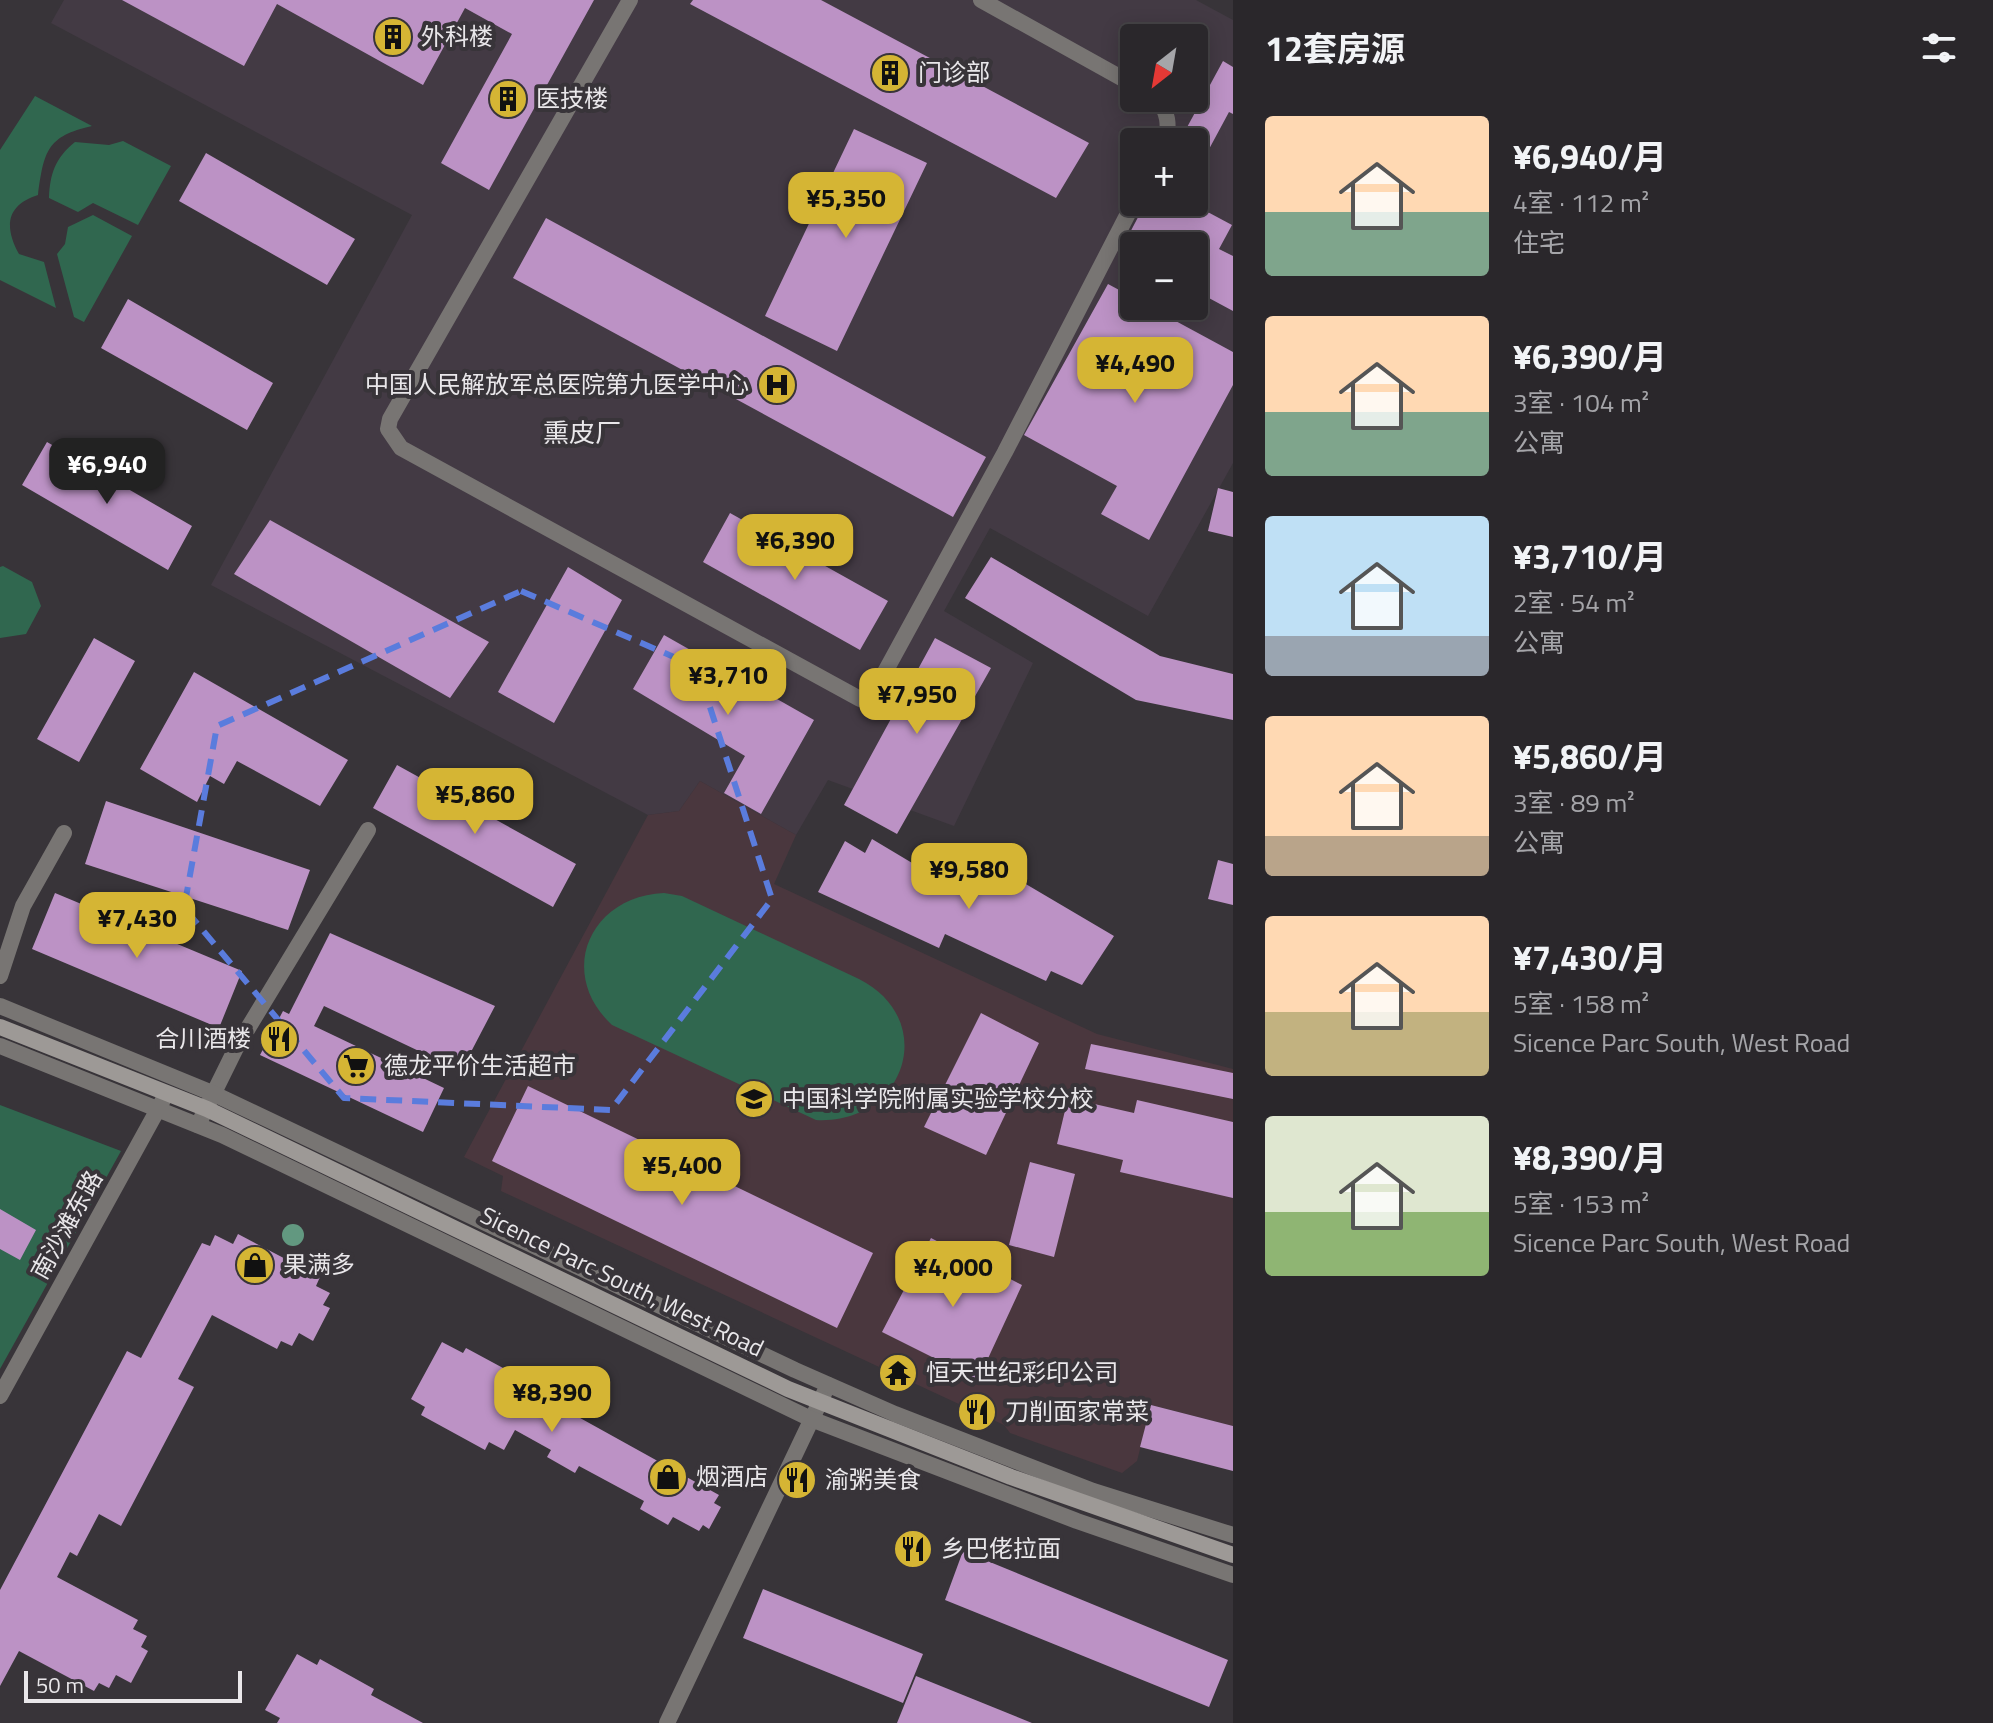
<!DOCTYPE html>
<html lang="zh">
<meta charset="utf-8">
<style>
:root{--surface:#2a272b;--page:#363337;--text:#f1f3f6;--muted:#a5a5a9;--line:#464447;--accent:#d5b534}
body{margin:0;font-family:"Titillium Web","Noto Sans SC",sans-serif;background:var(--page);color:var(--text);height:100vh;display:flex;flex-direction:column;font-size:30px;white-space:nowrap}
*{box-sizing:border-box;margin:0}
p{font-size:26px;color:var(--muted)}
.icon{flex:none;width:44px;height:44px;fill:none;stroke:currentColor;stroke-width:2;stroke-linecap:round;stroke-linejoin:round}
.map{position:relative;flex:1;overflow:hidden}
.side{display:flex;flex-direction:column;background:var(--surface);width:760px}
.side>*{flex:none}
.needle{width:52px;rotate:211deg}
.tools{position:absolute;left:1120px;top:24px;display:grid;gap:16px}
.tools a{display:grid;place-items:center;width:88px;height:88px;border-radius:8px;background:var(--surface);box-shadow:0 4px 20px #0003,0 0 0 2px var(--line);font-size:40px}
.scale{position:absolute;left:24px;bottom:20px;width:218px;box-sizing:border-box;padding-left:8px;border:4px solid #e9e7ea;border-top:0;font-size:22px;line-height:28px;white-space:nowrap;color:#e9e7ea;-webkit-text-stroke:6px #383439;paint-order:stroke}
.price{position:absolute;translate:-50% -68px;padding:0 18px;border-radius:16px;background:var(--accent);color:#111;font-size:26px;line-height:52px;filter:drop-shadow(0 2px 4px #0008)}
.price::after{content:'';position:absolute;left:50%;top:48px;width:24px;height:18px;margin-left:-12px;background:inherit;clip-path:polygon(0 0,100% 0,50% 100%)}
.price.current{background:#222;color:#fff}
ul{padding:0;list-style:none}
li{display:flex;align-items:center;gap:24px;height:200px;padding:0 32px}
li span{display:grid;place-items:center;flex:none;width:224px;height:160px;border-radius:8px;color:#555}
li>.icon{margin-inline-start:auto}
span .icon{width:96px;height:96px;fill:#fffc;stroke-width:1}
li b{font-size:34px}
h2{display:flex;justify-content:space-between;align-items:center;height:96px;padding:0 32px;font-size:34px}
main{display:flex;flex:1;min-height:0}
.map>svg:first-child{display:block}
.built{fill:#433a44;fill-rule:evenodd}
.education{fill:#4a373e}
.green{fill:#30674f}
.building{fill:#bc92c5}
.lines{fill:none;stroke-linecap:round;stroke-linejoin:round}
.lane{stroke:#787573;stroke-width:16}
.street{stroke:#787573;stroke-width:16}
.secondary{stroke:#9d9996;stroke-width:16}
.tree{fill:#629880}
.marked{fill:none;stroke:#5a7cdd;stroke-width:6;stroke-dasharray:16 10;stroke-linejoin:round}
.labels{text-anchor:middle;stroke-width:8;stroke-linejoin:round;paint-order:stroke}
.poi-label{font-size:24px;fill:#e9e7ea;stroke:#383439;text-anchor:start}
.street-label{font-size:24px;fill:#e9e7ea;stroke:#383439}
.neighbourhood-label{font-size:26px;fill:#e9e7ea;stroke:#383439}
</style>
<main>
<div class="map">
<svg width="1233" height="1723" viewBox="0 0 1233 1723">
<rect width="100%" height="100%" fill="#383439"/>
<!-- built -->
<path class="built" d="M64 0H1196L1233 20V463L1148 616 990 528 944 611 1033 663 954 826 828 780 796 835 700 781 679 811 648 815 211 585 412 215 51 23ZM1134 38H1194V98H1134ZM1134 142H1194V202H1134ZM1134 246H1194V306H1134Z"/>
<!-- education -->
<path class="education" d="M700 781 796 835 774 884 1097 1034 1233 1069V1426L1151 1405 1137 1461 1122 1473 1010 1433 1004 1425 501 1191 503 1176 464 1157 648 815 679 811Z"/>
<!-- green -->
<path class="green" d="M35 96 92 126C47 136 44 151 38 195 6 205 4 227 19 254L44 262 56 308 0 280V150Z
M123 141 171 166 138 225 93 203 78 212 49 198C50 174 55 158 75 142L109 145Z
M93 215 132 236 84 322 74 317 57 254 65 244 68 227Z
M3 566 32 582 41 606 26 634 0 638V567Z
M664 893 682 896 859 979C940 1020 905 1125 816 1120L612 1025C556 973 590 896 664 893Z
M0 1105 121 1151 0 1369Z"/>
<!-- building -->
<path class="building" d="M122 0H594L489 190 441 163 512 34 465 8 423 85 277 4 244 66Z
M693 0H821L1089 143 1056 198 690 4Z
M1223 61 1233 67V114L1229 112 1194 177V142H1179Z
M854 129 927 163 837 351 765 316Z
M206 153 355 239 327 285 179 201Z
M1146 202H1189L1232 225 1219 249 1233 256V311L1194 290V246L1134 247 1125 242Z
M546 218 986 457 953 517 513 278Z
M1108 284 1134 298V306H1148L1233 352V385L1149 540 1101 514 1117 486 1024 435Z
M128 299 273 383 247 430 101 348Z
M47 442 192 526 168 570 22 485Z
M1218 488 1233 492V537L1208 531Z
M730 513 888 601 860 650 703 562Z
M270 520 489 642 450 698 234 574Z
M991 557 1160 656 1233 674V720L1136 700 965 598Z
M568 567 622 600 554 723 498 692Z
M664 635 814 720 761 814 724 793 745 756 633 689Z
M94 638 135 661 79 762 37 739Z
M935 638 991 668 897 834 844 805Z
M194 672 348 760 320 806 237 761 224 784 210 776 197 802 140 769Z
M397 765 576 864 553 907 373 808Z
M106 801 310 870 288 930 85 864Z
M872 839 949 885 968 850 1114 936 1082 985 1051 971 1046 981 945 934 939 948 818 892 845 841 865 853Z
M1218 860 1233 864V905L1208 899Z
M55 893 242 971 219 1028 32 949Z
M330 933 495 1006 461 1071 324 1006 314 1026 444 1088 423 1132 260 1055 283 1011 289 1014Z
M981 1013 1039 1043 986 1155 924 1127Z
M1091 1044 1233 1073V1099L1085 1069Z
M528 1086 873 1253 837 1328 492 1161Z
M1068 1098 1134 1113 1137 1100 1233 1122V1198L1120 1172 1123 1160 1057 1144Z
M1030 1162 1075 1174 1054 1257 1009 1245Z
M0 1209 36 1230 20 1260 0 1249Z
M238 1234 320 1277 316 1286 330 1293 323 1305 330 1308 313 1341 299 1333 292 1346 281 1341 277 1349 212 1315 178 1379 194 1387 121 1526 99 1514 77 1556 70 1552 57 1577 138 1620 133 1629 147 1636 141 1647 148 1651 131 1683 116 1675 109 1688 99 1683 94 1691 19 1651 0 1686V1590L127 1351 141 1358 202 1243 210 1246 215 1235 233 1244Z
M931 1238 1022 1285 978 1380 882 1332Z
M442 1342 463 1353 466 1348 520 1377 517 1383 719 1495 714 1503 721 1507 709 1529 703 1525 699 1531 673 1517 668 1525 640 1509 644 1501 579 1466 575 1473 547 1457 551 1450 515 1430 504 1450 489 1442 485 1450 421 1415 425 1407 411 1399Z
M1151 1405 1233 1426V1471L1140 1447Z
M963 1551 1228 1660 1209 1707 945 1600Z
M763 1589 923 1654 903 1703 743 1638Z
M297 1654 317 1665 320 1659 374 1689 371 1695 423 1723H277L280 1718 265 1710Z
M916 1676 1032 1723H897Z"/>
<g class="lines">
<!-- lane -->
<path class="lane" d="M630 0 390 419 388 429 401 448 860 699 873 694 1005 452 1134 202
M981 0 1134 85
M1157 98C1168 112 1170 125 1165 142
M0 976 23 906 64 833
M198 1125 236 1048 368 830
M667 1723 828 1385"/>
<!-- street -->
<path class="street" d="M0 1006 212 1093 795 1370 895 1414 1093 1491 1233 1535
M0 1046 222 1135 811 1419 1077 1521 1233 1575
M0 1396 163 1100"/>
<!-- secondary -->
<path class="secondary" d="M0 1027 207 1109 788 1389 1011 1477 1233 1555"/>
</g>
<!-- trees -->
<circle class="tree" cx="293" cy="1235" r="11"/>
<!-- marked area -->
<path class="marked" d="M521 591 697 667 772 899 611 1110 344 1098 184 908 217 726Z"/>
<!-- icons -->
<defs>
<g id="building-disc" transform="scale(2)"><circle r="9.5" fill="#d5b534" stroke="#383439"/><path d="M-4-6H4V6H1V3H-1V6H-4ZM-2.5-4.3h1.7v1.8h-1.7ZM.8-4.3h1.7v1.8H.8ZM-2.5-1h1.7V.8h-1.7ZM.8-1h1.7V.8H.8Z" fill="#111"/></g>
<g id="hospital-disc" transform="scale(2)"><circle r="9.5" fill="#d5b534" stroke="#383439"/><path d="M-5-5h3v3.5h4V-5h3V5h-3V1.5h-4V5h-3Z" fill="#111"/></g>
<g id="restaurant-disc" transform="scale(2)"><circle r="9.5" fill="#d5b534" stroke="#383439"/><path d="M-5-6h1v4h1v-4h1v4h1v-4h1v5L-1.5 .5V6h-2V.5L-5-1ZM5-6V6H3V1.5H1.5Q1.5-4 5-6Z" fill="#111"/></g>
<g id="supermarket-disc" transform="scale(2)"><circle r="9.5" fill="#d5b534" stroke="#383439"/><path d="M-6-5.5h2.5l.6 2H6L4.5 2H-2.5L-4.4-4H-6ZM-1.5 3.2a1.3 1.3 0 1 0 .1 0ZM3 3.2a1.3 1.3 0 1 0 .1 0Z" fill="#111"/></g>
<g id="school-disc" transform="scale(2)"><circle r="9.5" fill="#d5b534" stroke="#383439"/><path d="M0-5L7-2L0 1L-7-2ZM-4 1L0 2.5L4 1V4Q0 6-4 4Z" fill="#111"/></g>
<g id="shop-disc" transform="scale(2)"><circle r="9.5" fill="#d5b534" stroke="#383439"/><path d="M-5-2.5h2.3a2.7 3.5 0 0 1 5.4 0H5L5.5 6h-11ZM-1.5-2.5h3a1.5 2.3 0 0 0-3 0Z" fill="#111"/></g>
<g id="temple-disc" transform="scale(2)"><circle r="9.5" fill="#d5b534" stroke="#383439"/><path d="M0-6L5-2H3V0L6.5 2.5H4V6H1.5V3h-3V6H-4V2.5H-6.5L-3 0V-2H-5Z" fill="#111"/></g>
</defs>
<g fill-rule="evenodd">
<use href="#building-disc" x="393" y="37"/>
<use href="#building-disc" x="890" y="73"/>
<use href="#building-disc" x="508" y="99"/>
<use href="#hospital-disc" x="777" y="385"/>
<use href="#restaurant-disc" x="279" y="1039"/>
<use href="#supermarket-disc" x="356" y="1066"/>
<use href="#school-disc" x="754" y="1099"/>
<use href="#shop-disc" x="255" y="1265"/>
<use href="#temple-disc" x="898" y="1373"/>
<use href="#restaurant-disc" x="977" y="1412"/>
<use href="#shop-disc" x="668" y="1477"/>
<use href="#restaurant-disc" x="797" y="1480"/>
<use href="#restaurant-disc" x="913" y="1549"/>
</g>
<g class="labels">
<!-- poi labels -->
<g class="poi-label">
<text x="421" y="45">外科楼</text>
<text x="918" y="81">门诊部</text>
<text x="536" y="107">医技楼</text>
<text x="749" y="393" text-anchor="end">中国人民解放军总医院第九医学中心</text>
<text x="251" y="1047" text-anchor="end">合川酒楼</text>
<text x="384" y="1074">德龙平价生活超市</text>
<text x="782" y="1107">中国科学院附属实验学校分校</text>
<text x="283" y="1273">果满多</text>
<text x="926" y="1381">恒天世纪彩印公司</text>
<text x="1005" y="1420">刀削面家常菜</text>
<text x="696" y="1485">烟酒店</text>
<text x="825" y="1488">渝粥美食</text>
<text x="941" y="1557">乡巴佬拉面</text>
</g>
<!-- street labels -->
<g class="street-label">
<text transform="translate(67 1225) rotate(-61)" y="8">南沙滩东路</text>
<text transform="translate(622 1282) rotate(26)" y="8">Sicence Parc South, West Road</text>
</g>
<!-- neighbourhood labels -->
<g class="neighbourhood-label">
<text x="582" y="442">熏皮厂</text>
</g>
</g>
</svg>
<div class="tools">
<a><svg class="needle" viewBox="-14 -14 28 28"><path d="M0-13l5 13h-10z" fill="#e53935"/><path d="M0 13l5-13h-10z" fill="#a5a5a9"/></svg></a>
<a>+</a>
<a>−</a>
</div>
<div class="scale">50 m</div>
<b class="price" style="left:846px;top:240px">¥5,350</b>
<b class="price" style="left:1135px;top:405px">¥4,490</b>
<b class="price current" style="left:107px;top:506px">¥6,940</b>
<b class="price" style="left:795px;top:582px">¥6,390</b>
<b class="price" style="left:728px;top:717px">¥3,710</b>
<b class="price" style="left:917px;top:736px">¥7,950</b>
<b class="price" style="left:475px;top:836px">¥5,860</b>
<b class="price" style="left:969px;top:911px">¥9,580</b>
<b class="price" style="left:137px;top:960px">¥7,430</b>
<b class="price" style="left:682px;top:1207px">¥5,400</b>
<b class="price" style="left:953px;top:1309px">¥4,000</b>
<b class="price" style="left:552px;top:1434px">¥8,390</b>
</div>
<section class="side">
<h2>12套房源<svg class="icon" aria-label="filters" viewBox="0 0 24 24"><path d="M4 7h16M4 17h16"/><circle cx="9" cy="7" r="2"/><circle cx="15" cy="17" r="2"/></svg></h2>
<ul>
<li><span style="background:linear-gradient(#ffd9b3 60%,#7fa58c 0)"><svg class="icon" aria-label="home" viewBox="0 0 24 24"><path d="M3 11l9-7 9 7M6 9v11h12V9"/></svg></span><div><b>¥6,940/月</b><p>4室 · 112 m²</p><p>住宅</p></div></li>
<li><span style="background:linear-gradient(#ffd9b3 60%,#7fa58c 0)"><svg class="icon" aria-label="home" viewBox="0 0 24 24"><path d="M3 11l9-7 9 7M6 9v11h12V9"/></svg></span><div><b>¥6,390/月</b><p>3室 · 104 m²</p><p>公寓</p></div></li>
<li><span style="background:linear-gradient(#bfe0f5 75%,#9aa5b1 0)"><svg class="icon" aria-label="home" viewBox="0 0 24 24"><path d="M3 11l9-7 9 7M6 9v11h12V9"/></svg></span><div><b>¥3,710/月</b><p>2室 · 54 m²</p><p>公寓</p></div></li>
<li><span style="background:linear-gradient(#ffd9b3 75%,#b9a48a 0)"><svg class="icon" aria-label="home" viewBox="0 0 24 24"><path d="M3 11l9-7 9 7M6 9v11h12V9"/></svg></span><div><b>¥5,860/月</b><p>3室 · 89 m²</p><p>公寓</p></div></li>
<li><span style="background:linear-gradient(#ffd9b3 60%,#c2b280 0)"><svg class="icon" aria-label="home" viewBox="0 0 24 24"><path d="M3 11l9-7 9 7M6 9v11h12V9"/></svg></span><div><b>¥7,430/月</b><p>5室 · 158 m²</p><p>Sicence Parc South, West Road</p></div></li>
<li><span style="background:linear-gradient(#dfe7d0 60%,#8fb573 0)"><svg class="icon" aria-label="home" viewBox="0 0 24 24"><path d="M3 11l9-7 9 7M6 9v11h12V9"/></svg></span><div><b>¥8,390/月</b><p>5室 · 153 m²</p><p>Sicence Parc South, West Road</p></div></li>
</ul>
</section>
</main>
